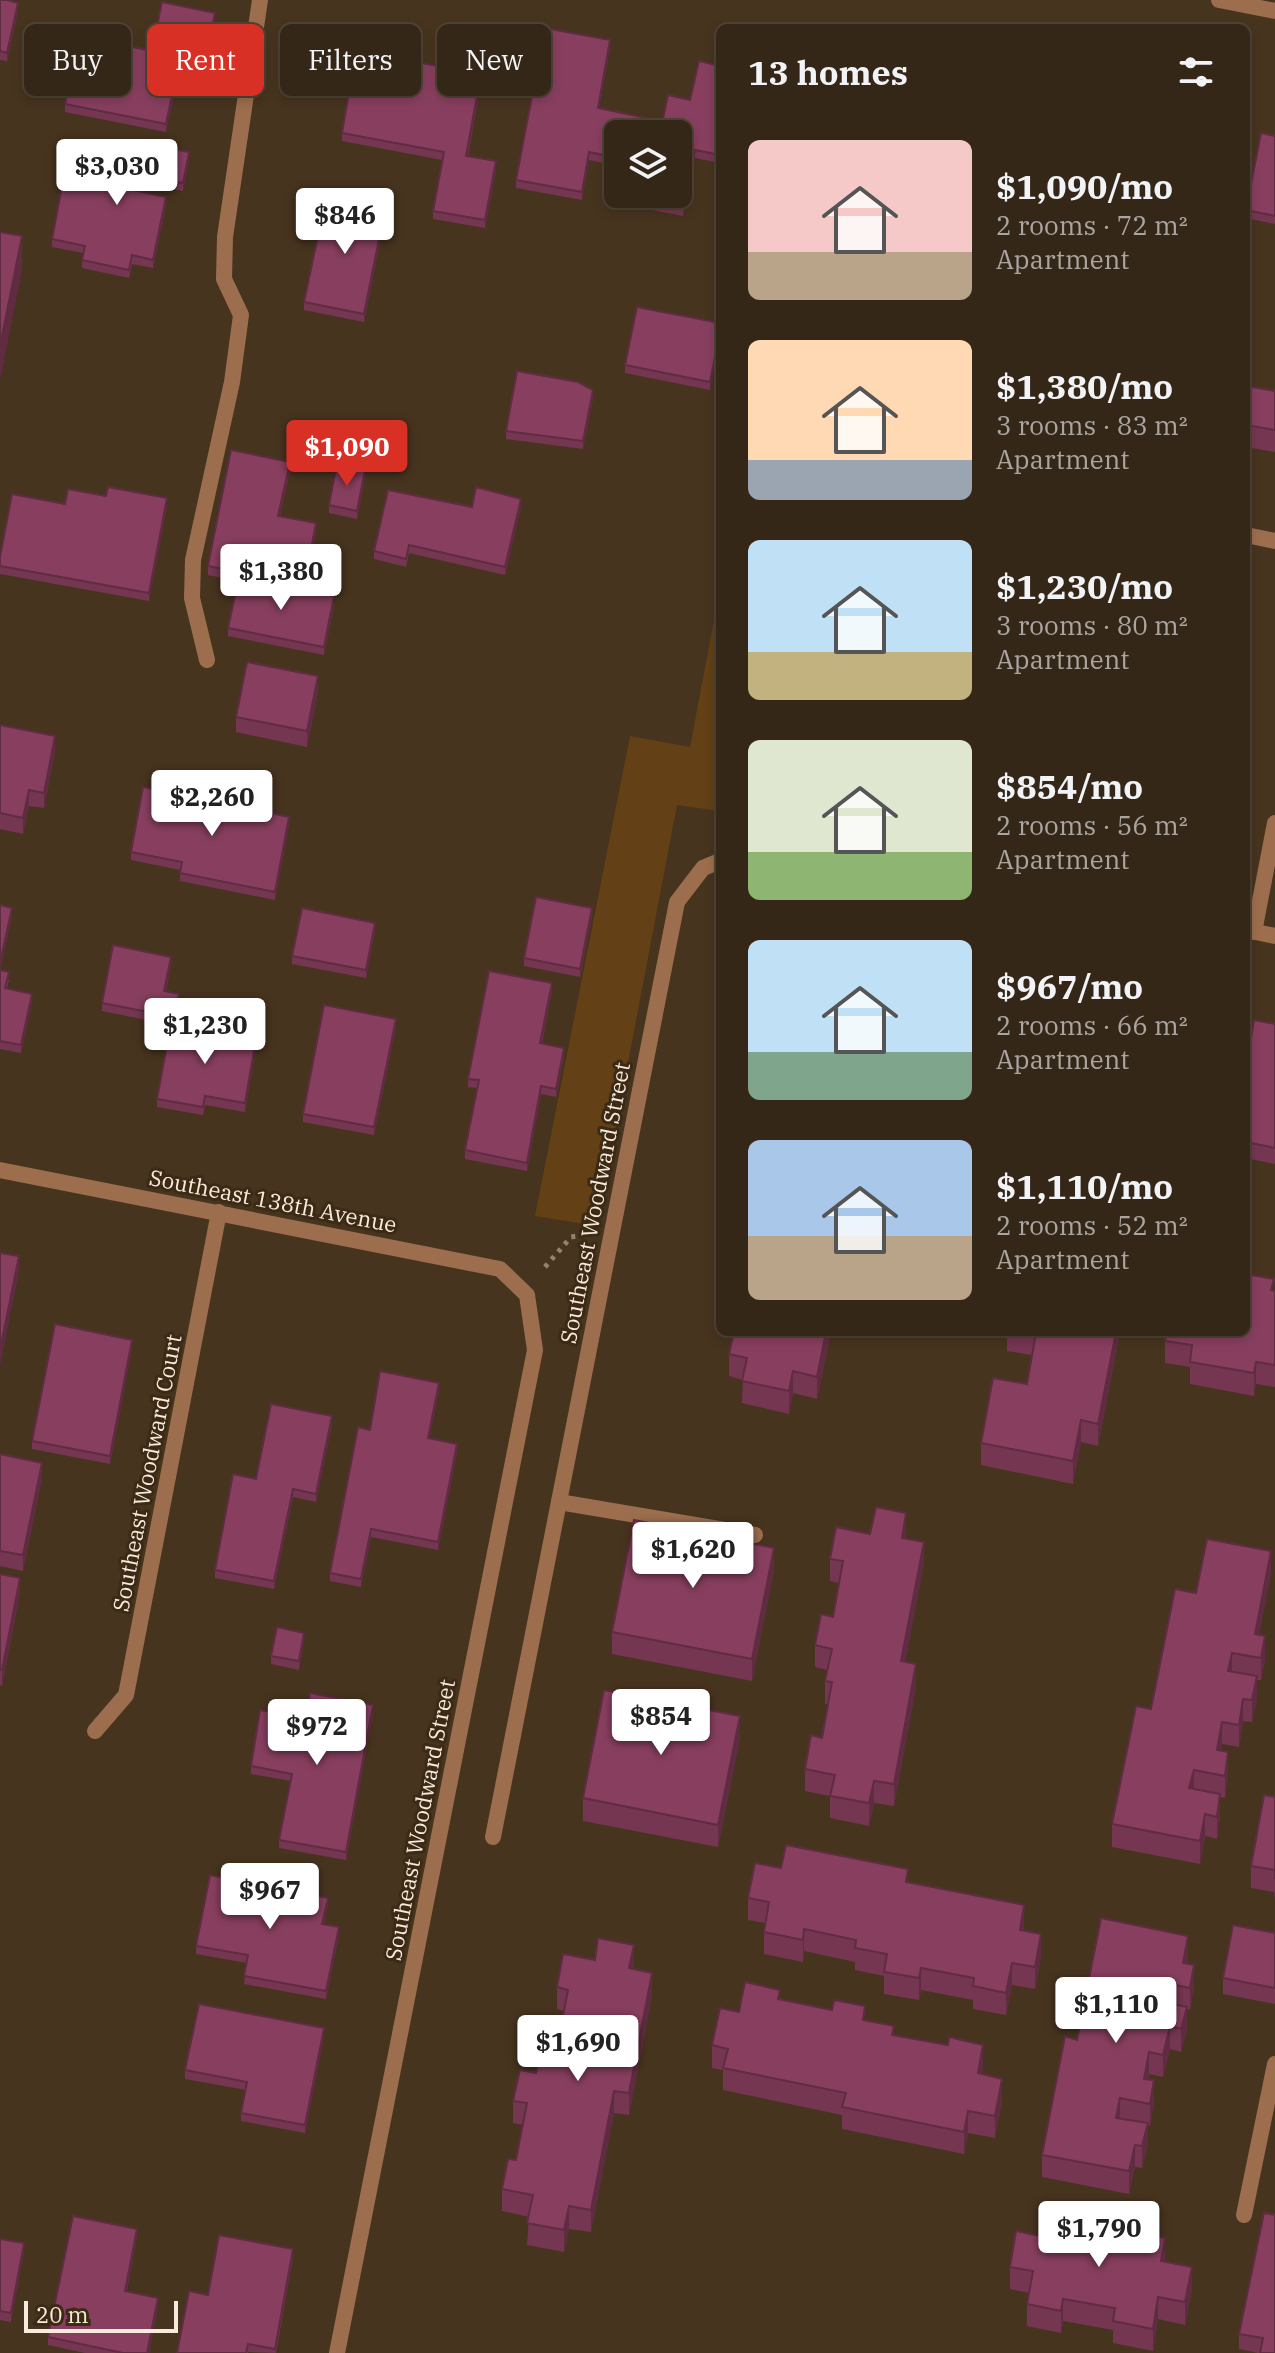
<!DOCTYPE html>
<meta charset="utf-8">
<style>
:root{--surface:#352717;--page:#403324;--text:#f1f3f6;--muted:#aaa5a1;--line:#4f4436;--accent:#d93025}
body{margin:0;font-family:"IBM Plex Serif",serif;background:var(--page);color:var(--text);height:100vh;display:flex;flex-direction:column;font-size:30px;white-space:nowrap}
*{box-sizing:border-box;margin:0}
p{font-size:26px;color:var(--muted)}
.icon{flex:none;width:44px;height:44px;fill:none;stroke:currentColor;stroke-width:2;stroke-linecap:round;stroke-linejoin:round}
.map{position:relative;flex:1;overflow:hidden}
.drawer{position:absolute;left:716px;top:24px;width:534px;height:1312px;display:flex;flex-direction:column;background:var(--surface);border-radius:12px;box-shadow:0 4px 12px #0003,0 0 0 2px var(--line)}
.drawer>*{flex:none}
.top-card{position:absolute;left:24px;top:24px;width:572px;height:72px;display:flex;gap:16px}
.tools{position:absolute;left:604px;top:120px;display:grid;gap:16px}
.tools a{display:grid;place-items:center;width:88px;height:88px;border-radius:12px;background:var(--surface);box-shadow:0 4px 12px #0003,0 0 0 2px var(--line);font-size:40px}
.scale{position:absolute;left:24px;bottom:20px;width:154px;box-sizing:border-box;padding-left:8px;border:4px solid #f7ebde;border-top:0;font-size:22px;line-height:28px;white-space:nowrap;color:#f7ebde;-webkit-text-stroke:6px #3c2a15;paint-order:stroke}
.price{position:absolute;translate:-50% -68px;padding:0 18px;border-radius:8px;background:#fff;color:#222;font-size:26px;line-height:52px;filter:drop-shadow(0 2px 4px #0008)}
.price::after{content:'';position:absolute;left:50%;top:48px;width:24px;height:18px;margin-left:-12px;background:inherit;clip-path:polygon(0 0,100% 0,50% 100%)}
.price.current{background:var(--accent);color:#fff}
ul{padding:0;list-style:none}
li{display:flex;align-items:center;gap:24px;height:200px;padding:0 32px}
li span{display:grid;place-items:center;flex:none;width:224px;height:160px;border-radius:12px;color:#555}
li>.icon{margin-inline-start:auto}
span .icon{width:96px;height:96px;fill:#fffc;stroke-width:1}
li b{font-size:34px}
h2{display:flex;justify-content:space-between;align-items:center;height:96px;padding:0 32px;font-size:34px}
.pill{padding:0 28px;border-radius:12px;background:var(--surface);box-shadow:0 4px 12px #0003,0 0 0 2px var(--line);font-size:28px;line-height:72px}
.pill.current{background:var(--accent);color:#fff}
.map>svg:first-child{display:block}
.green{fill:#634015}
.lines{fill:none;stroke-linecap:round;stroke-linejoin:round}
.path{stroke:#928270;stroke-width:5;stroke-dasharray:4 6;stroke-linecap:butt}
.service{stroke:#9c6e4d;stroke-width:16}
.minor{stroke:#9c6e4d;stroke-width:16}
.tertiary{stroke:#9c6e4d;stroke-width:16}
.wall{fill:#753652}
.shaded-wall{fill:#5f2c42}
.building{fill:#883f5f;stroke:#5f2c42;stroke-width:2}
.labels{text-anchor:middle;stroke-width:6;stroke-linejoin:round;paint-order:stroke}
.street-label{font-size:22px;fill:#f7ebde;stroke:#3c2a15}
</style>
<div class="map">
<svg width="1275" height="2353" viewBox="0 0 1275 2353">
<rect width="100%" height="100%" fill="#47341f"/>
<!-- green -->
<path class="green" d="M720 589V811L677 805 597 1226 535 1216 630 736 690 747Z"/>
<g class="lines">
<!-- path -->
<path class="path" d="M545 1267 571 1237 577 1236"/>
<!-- service -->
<path class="service" d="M207 660 192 598 193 560 232 382 241 315 224 279 225 237 260 0
M559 1502 755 1535
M1244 2215 1275 2064"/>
<!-- minor -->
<path class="minor" d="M1246 535 1275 541
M1246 930 1275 936
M1254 932 1275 823
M0 1170 500 1269 527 1295 535 1350 337 2353
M95 1731 126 1695 219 1212
M493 1837 677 902 703 868 720 861"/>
<!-- tertiary -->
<path class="tertiary" d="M1219 0 1275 11"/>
</g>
<!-- wall -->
<path class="wall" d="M0 0 18 11 7 61 0 60Z
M215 21 205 70 180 65 166 132 65 112V104L152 51Z
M610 48 599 108 651 127 650 134H618V166L589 160 582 200 516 188V180Z
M720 66V163L695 158 683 216 647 209V201L690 100Z
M481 82 468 157 496 170 485 228 433 219V211L442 160 342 141V133Z
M1275 136V224L1246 218V208Z
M189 160 183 191 135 182 133 190 166 205 153 268 132 264 129 278 82 268 83 253 52 247V239L87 181 137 166Z
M385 218 364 322 304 310V302Z
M720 323 710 390 625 373V365Z
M1246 386 1275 391V452L1246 447Z
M593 398 583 449 506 439V431Z
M290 470 280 516 316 531 305 591 334 605 324 655 228 636V628L238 581 208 575V566Z
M365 478 357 519 329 513V505Z
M167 506 149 601 0 574V557Z
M472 507H521L505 575 409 553 406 567 374 559V551Z
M318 692 307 747 236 732V717Z
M0 725 55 751 44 808 29 806 23 834 0 829Z
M289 825 275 900 180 881V870L131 860V852Z
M0 905 12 916 0 970 9 980 7 988 32 1002 21 1053 0 1049Z
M592 916 580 977 524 966V958Z
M375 931 366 978 292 964V956Z
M171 965 166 991 179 1002 174 1024 256 1047 245 1112 205 1105 203 1115 157 1107V1099L171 1025 102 1011V1003Z
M552 991 542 1044 564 1056 556 1097 541 1094 527 1171 465 1159V1150L478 1088 468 1087V1079Z
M1275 1024V1164L1246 1158V1044L1250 1045Z
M396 1027 374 1135 303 1122V1114Z
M1274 1291H1275V1387L1256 1384 1254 1396 1190 1384V1367L1165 1363V1341Z
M831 1332 817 1399 793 1393 789 1414 742 1403 743 1380 729 1376V1354Z
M1007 1332H1120L1098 1446 1081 1442 1073 1484 981 1465V1443L1027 1384 1032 1355 1007 1351Z
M132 1348 110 1464 32 1449V1441Z
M439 1391 429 1439 457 1452 438 1550 371 1537 361 1587 330 1581V1573L370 1430Z
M332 1424 316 1502 293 1497 274 1589 215 1578V1570L256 1479Z
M0 1454 42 1478 23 1571 0 1566Z
M870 1534 906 1535V1538L924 1564 905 1662 916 1687 894 1806 874 1803 869 1826 830 1818V1796L805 1791V1769L822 1738 828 1704H825V1681L827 1670 815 1667V1645L833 1617 839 1583 830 1581V1559Z
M774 1570 752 1681 612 1654V1632Z
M1271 1573 1259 1635 1265 1659 1261 1680H1257V1699L1252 1722 1243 1721 1239 1747 1222 1744 1221 1750 1228 1774 1225 1798 1220 1797V1816L1217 1839 1205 1836 1200 1864 1112 1847V1824L1151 1709 1196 1593Z
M0 1574 20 1593 2 1686 0 1685Z
M304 1641 299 1670 271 1664V1656Z
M373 1713 346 1860 279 1848V1840L291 1781 251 1774V1766L306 1718Z
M740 1738 718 1847 583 1821V1798Z
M1275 1797V1901L1274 1892 1251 1888V1866Z
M781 1868 908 1883 1024 1927V1930L1041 1956 1035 1989 1012 1985 1006 2015 973 2009V2000L921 1990 919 2000 884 1994V1976L855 1970V1962L804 1951 803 1962 764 1954V1932L765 1923 748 1920V1898Z
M328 1906 324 1924 339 1935 326 1999 244 1984 247 1963 196 1954V1946Z
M1275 1933V2004L1223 1994V1978Z
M1188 1958 1187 1964 1194 1987 1190 2010 1187 2009V2029L1181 2052 1170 2049 1163 2077 1149 2074 1148 2079 1154 2102 1150 2126 1148 2125V2146L1142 2168 1135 2167 1129 2194 1042 2177V2155L1077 2040Z
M633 1969 652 1995 629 2115 614 2113 591 2232 569 2229 564 2252 527 2245 529 2217 502 2211V2189L516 2160 523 2125 513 2123V2101L536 2073 558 2042 564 2011 557 2009V1987Z
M780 1999 865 2021 894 2035 983 2067 982 2074 1002 2101 995 2138 968 2133 964 2154 842 2129V2115L723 2090V2070L712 2068V2045L739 2012Z
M324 2036 305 2133 241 2121V2113L246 2090 185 2079V2070Z
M1275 2215V2353H1258L1239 2349V2334Z
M137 2237 127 2291 158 2306 149 2353H85L48 2345V2337Z
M0 2239 24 2251 11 2322 0 2320Z
M293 2258 276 2353 248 2352V2353H177L208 2295Z
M1165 2262 1192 2289 1185 2325 1158 2319 1153 2351 1113 2343V2330L1063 2321 1061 2333 1027 2326V2304L1029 2293 1010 2289V2267Z"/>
<!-- shaded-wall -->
<path class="shaded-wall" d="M18 3V11L7 61V53Z
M215 13V21L205 70V62Z
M610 40V48L598 116V108Z
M180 57V65L166 132V124Z
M481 74V82L466 164V156Z
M695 150V158L683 216V208Z
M189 152V160L183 191V183Z
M589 152V160L582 200V192Z
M496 161V170L485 228V220Z
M166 197V205L153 268V260Z
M385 209V218L364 322V314Z
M22 236V271L0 381V346Z
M720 332V340L710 390V382Z
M593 390V398L583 449V441Z
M290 462V470L278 524V516Z
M365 470V478L357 519V511Z
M167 498V506L149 601V593Z
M521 499V507L505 575V567Z
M316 523V531L304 594V586Z
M334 596V605L324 655V647Z
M318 676V692L307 747V731Z
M55 736V751L44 808V793Z
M29 790V806L23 834V818Z
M289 817V825L275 900V892Z
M12 908V916L0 971V963Z
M592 908V916L580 977V969Z
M375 923V931L366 978V970Z
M171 957V965L164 999V991Z
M552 983V991L540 1051V1043Z
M32 994V1002L21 1053V1045Z
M179 994V1002L174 1025V1017Z
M396 1019V1027L374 1135V1127Z
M256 1039V1047L245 1112V1103Z
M564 1048V1056L556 1097V1089Z
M541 1086V1094L527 1171V1163Z
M19 1256V1272L0 1366V1350Z
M826 1332H831L817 1399V1377Z
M1116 1332H1120L1098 1446V1424Z
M132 1340V1348L110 1464V1456Z
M1256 1362V1384L1254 1396V1373Z
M793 1371V1393L789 1414V1391Z
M439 1383V1391L428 1446V1438Z
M332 1416V1424L316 1502V1494Z
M1081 1420V1442L1073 1484V1461Z
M457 1444V1452L438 1550V1542Z
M42 1463V1478L23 1571V1555Z
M293 1489V1497L274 1589V1581Z
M906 1513V1535L902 1560V1538Z
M371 1529V1537L361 1587V1579Z
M924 1542V1564L901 1683V1661Z
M774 1548V1570L752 1681V1659Z
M1271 1551V1573L1255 1657V1634Z
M20 1578V1593L2 1686V1670Z
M304 1633V1641L299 1670V1661Z
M1265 1636V1659L1261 1680V1658Z
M1232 1653V1675L1228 1671Z
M916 1664V1687L894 1806V1784Z
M1257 1676V1699L1252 1722V1700Z
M1243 1699V1721L1239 1747V1725Z
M373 1705V1713L346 1860V1852Z
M740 1716V1738L718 1847V1825Z
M1222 1722V1744L1217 1772V1750Z
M1228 1752V1774L1225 1798V1776Z
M1194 1770V1792L1189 1788Z
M874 1781V1803L869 1826V1803Z
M1220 1794V1816L1217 1839V1817Z
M1205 1814V1836L1200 1864V1841Z
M328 1898V1906L322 1932V1924Z
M1024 1905V1927L1020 1952V1930Z
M339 1927V1935L326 1999V1991Z
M804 1929V1951L803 1962V1940Z
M1041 1934V1956L1035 1989V1967Z
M1188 1936V1958L1183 1985V1963Z
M634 1945V1967L629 1990V1968Z
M1012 1963V1985L1006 2015V1993Z
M1194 1965V1987L1190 2010V1988Z
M921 1968V1990L919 2000V1978Z
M652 1973V1995L629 2115V2093Z
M1156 1981V2003L1153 2000Z
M1187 2007V2029L1181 2052V2029Z
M1170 2026V2049L1163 2077V2055Z
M324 2028V2036L305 2133V2125Z
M983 2045V2067L978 2095V2073Z
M1149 2052V2074L1144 2101V2079Z
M1002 2079V2101L995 2138V2116Z
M1154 2080V2102L1150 2126V2104Z
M614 2091V2113L591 2232V2210Z
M1120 2098V2121L1116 2118Z
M968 2111V2133L964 2154V2132Z
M1148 2123V2146L1142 2168V2146Z
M1135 2145V2167L1129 2194V2171Z
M569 2206V2229L564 2252V2230Z
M137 2229V2237L125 2299V2291Z
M1165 2238V2260L1161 2283V2261Z
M24 2243V2251L11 2322V2313Z
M293 2249V2258L275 2353V2349Z
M1192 2267V2289L1185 2325V2302Z
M1158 2297V2319L1153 2351V2329Z
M158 2298V2306L149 2353H147Z
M1063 2299V2321L1061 2333V2311Z"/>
<!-- building -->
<path class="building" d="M0 0H7L18 3 7 53 0 51Z
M162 2 215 13 205 62 180 57 166 124 65 104 79 36 152 51Z
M545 28 610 40 598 108 651 119 648 134H618V158L589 152 582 192 516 180Z
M356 51 481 74 466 156 496 161 485 220 433 211 444 152 342 133Z
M699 61 720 66V155L695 150 683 208 647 201 649 194H678V134H660L668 95 690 100Z
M1261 133 1275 136V216L1246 210Z
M141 143 189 152 183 183 135 174 132 190 166 197 153 260 132 255 129 270 82 260 85 246 52 239 64 176 87 181 92 157 137 166Z
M326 198 385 209 364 314 304 302Z
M0 232 22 236 0 346Z
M637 307 720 323V332L710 382 625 365Z
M517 371 578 382 593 390 583 441 506 431Z
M1246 386 1275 391V430L1246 425Z
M231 450 290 462 278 516 316 523 304 586 208 566Z
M337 464 365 470 357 511 329 505Z
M108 487 167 498 149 593 0 566V557L12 494 65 504 68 489 106 496Z
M476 487 521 499 505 567 409 545 406 559 374 551 388 490 472 507Z
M239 577 334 596 324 647 228 628Z
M247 662 318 676 307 731 236 717Z
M0 725 55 736 44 793 29 790 23 818 0 813Z
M143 787 289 817 275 892 180 873 182 862 131 852Z
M536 897 592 908 580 969 524 958Z
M0 905 12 908 0 963Z
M302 908 375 923 366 970 292 956Z
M113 945 171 957 164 991 179 994 174 1017 102 1003Z
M0 970 9 972 5 988 32 994 21 1045 0 1041Z
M489 971 552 983 540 1043 564 1048 556 1089 541 1086 527 1163 465 1150 479 1080 468 1079Z
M324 1005 396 1019 374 1127 303 1114Z
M1254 1020 1275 1024V1148L1246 1142V1044L1250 1045Z
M171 1023 256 1039 245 1103 205 1096 203 1107 157 1099Z
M0 1253 19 1256 0 1350Z
M1246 1274 1274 1279 1271 1290 1275 1291V1365L1256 1362 1254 1373 1190 1362 1192 1345 1165 1341 1167 1332H1246Z
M55 1324 132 1340 110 1456 32 1441Z
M734 1332H826L817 1377 793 1371 789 1391 742 1381 747 1358 729 1354Z
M1028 1332H1116L1098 1424 1081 1420 1073 1461 981 1443 993 1378 1027 1384 1036 1333Z
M380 1371 439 1383 428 1438 457 1444 438 1542 371 1529 361 1579 330 1573 358 1427 370 1430Z
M271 1404 332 1416 316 1494 293 1489 274 1581 215 1570 233 1474 256 1479Z
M0 1454 42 1463 23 1555 0 1551Z
M876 1507 906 1513 902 1538 924 1542 901 1661 916 1664 894 1784 874 1781 869 1803 830 1796 835 1775 805 1769 811 1735 822 1738 832 1682 825 1681 832 1649 815 1645 821 1614 833 1617 843 1561 830 1559 836 1527 870 1534Z
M634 1520 774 1548 752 1659 612 1632Z
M1207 1539 1271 1551 1255 1634 1265 1636 1261 1658 1232 1653 1228 1671 1257 1676 1252 1700 1243 1699 1239 1725 1222 1722 1217 1750 1228 1752 1225 1776 1194 1770 1189 1788 1220 1794 1217 1817 1205 1814 1200 1841 1112 1824 1136 1706 1151 1709 1175 1589 1196 1593Z
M0 1574 20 1578 2 1670H0Z
M277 1627 304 1633 299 1661 271 1656Z
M604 1690 740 1716 718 1825 583 1798Z
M310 1693 373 1705 346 1852 279 1840 292 1774 251 1766 260 1710 306 1718Z
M1264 1795 1275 1797V1879V1870L1251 1866Z
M786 1845 908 1869 906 1882 1024 1905 1020 1930 1041 1934 1035 1967 1012 1963 1006 1993 973 1986 974 1978 921 1968 919 1978 884 1972 887 1954 855 1948 856 1940 804 1929 803 1940 764 1932 769 1902 748 1898 755 1863 781 1868Z
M210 1875 328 1898 322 1924 339 1927 326 1991 244 1976 248 1955 196 1946Z
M1101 1918 1188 1936 1183 1963 1194 1965 1190 1988 1156 1981 1153 2000 1187 2007 1181 2029 1170 2026 1163 2055 1149 2052 1144 2079 1154 2080 1150 2104 1120 2098 1116 2118 1148 2123 1142 2146 1135 2145 1129 2171 1042 2155 1065 2036 1077 2040Z
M1233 1925 1275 1933V1988L1223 1978Z
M598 1938 634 1945 629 1968 652 1973 629 2093 614 2091 591 2210 569 2206 564 2230 527 2223 533 2195 502 2189 508 2159 516 2160 527 2103 513 2101 520 2070 536 2073 543 2040 558 2042 568 1990 557 1987 563 1954 595 1960Z
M745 1982 780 1990 778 1999 832 2010 834 2000 865 2006 863 2020 894 2026 892 2035 948 2045 949 2037 983 2045 978 2073 1002 2079 995 2116 968 2111 964 2132 842 2107 846 2093 723 2068 728 2049 712 2045 720 2008 739 2012Z
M199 2004 324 2028 305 2125 241 2113 247 2082 185 2070Z
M1264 2213 1275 2215V2353H1260L1263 2338 1239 2334Z
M1044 2215 1165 2238 1161 2261 1192 2267 1185 2302 1158 2297 1153 2329 1113 2321 1115 2308 1063 2299 1061 2311 1027 2304 1033 2271 1010 2267 1016 2231 1040 2236Z
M73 2216 137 2229 125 2291 158 2298 147 2353H123L48 2337Z
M219 2235 293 2249 275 2349 248 2344 246 2353H177L189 2291 208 2295Z
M0 2239 24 2243 11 2313 0 2311Z"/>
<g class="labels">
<!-- street labels -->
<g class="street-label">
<text transform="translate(273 1201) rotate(11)" y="8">Southeast 138th Avenue</text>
<text transform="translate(595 1203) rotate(-79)" y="8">Southeast Woodward Street</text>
<text transform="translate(147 1473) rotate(-79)" y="8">Southeast Woodward Court</text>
<text transform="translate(420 1820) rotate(-79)" y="8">Southeast Woodward Street</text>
</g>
</g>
</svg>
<div class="tools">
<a><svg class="icon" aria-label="layers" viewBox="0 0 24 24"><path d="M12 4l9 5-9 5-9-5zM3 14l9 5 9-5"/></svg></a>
</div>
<div class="scale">20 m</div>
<b class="price" style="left:117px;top:207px">$3,030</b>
<b class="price" style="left:345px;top:256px">$846</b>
<b class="price current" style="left:347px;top:488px">$1,090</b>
<b class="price" style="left:281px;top:612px">$1,380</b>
<b class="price" style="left:212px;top:838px">$2,260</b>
<b class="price" style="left:205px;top:1066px">$1,230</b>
<b class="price" style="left:693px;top:1590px">$1,620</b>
<b class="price" style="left:661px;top:1757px">$854</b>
<b class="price" style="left:317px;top:1767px">$972</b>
<b class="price" style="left:270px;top:1931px">$967</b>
<b class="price" style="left:1116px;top:2045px">$1,110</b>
<b class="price" style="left:578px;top:2083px">$1,690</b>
<b class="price" style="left:1099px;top:2269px">$1,790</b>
<div class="top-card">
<a class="pill">Buy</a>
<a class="pill current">Rent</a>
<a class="pill">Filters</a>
<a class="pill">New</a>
</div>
<section class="drawer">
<h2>13 homes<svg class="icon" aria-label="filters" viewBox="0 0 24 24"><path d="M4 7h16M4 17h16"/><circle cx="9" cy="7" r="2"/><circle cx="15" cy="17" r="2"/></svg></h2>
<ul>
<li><span style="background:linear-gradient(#f6c9c9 70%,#b9a48a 0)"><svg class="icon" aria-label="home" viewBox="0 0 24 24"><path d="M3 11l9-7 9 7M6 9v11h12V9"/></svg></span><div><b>$1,090/mo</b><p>2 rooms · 72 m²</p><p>Apartment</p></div></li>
<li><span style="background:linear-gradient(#ffd9b3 75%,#9aa5b1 0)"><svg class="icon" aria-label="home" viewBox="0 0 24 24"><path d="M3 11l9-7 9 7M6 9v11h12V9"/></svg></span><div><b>$1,380/mo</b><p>3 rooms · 83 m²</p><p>Apartment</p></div></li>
<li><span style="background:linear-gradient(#bfe0f5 70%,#c2b280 0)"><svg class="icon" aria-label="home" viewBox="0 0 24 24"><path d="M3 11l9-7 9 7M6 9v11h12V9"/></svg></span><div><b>$1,230/mo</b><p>3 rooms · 80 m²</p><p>Apartment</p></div></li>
<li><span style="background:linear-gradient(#dfe7d0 70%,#8fb573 0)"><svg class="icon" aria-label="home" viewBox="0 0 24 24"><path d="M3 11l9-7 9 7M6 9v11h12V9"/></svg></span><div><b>$854/mo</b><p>2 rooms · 56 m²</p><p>Apartment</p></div></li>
<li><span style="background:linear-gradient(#bfe0f5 70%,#7fa58c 0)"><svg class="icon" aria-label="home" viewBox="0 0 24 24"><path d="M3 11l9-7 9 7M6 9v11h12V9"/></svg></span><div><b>$967/mo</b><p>2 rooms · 66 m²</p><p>Apartment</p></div></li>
<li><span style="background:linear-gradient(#a9c7e8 60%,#b9a48a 0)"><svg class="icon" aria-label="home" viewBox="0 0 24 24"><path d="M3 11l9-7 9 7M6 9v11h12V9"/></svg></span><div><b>$1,110/mo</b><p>2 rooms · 52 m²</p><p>Apartment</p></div></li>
</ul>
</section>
</div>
